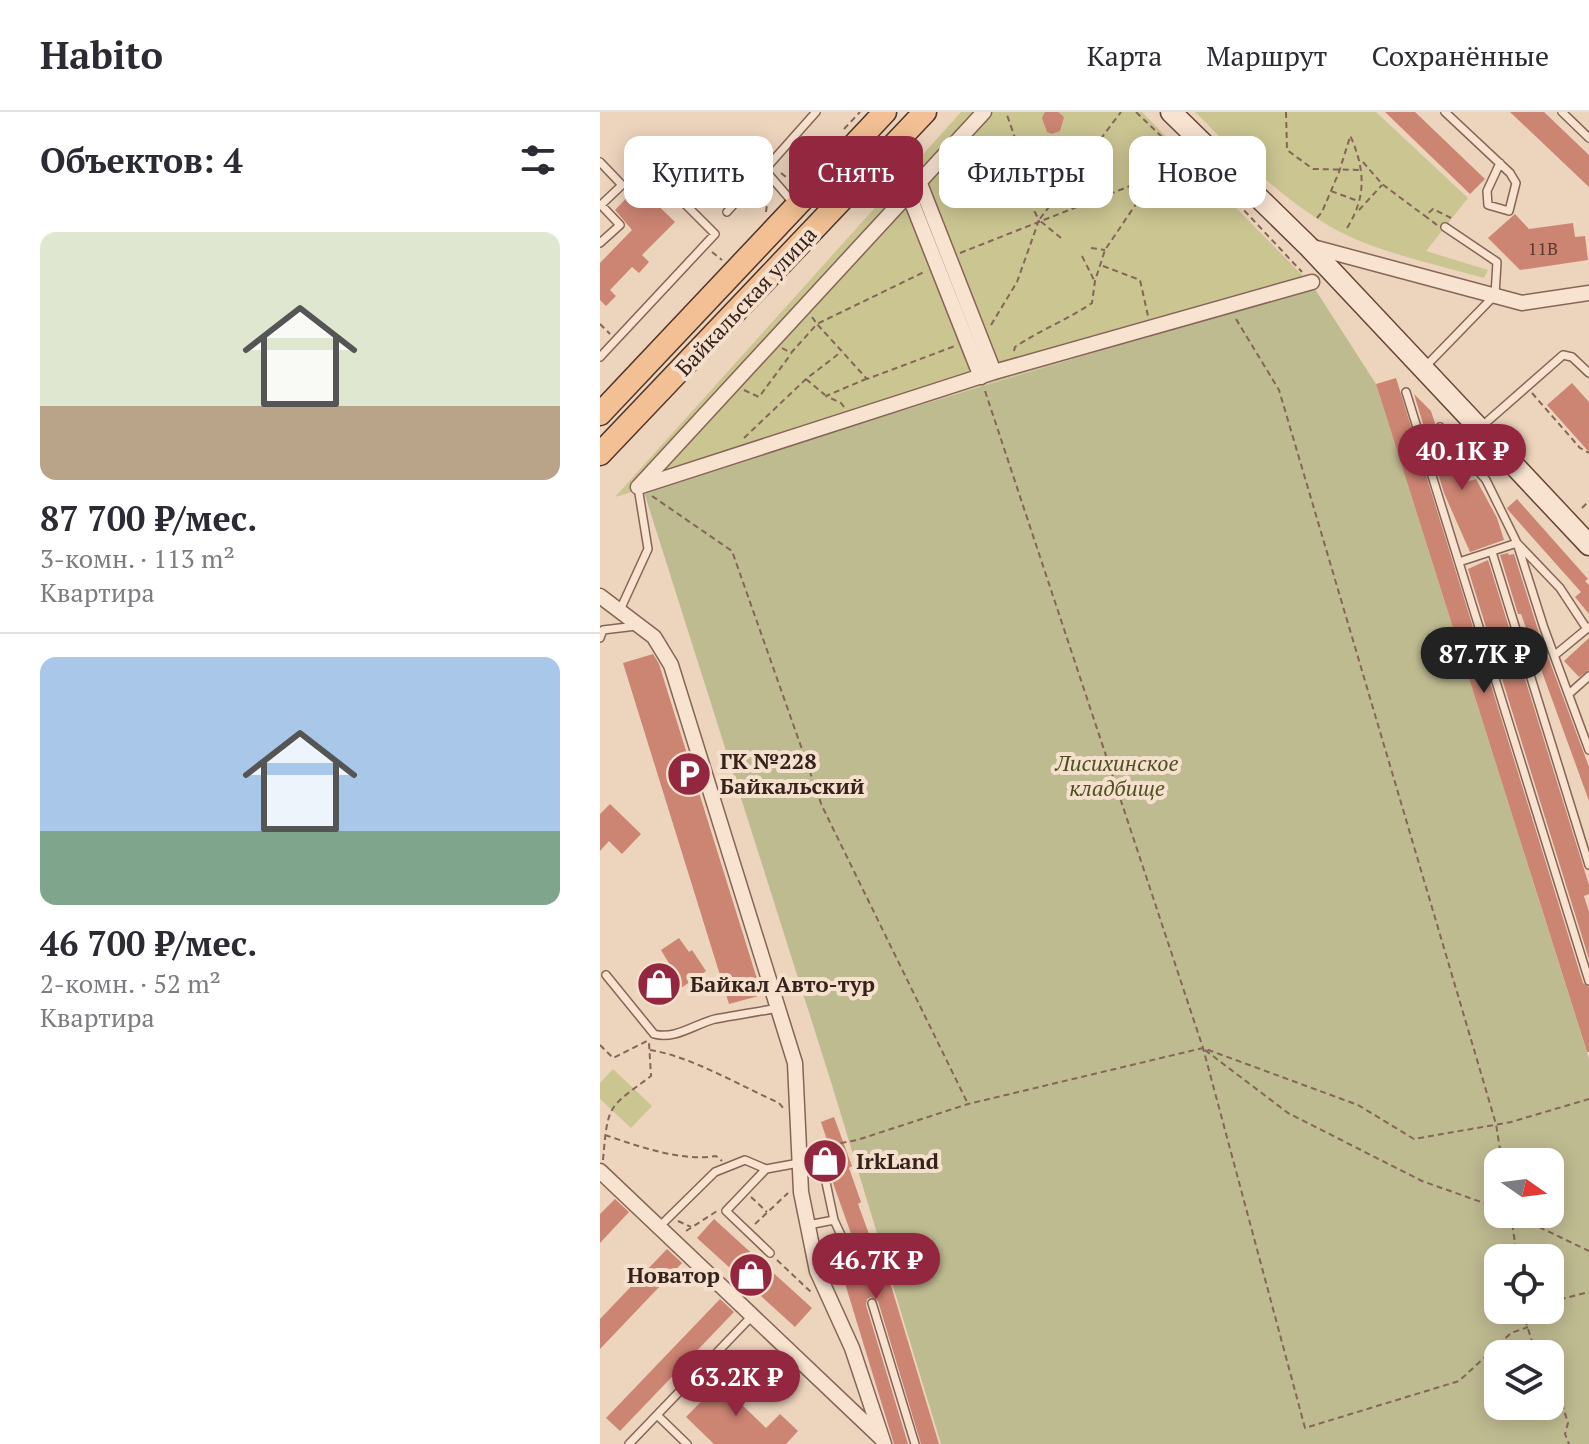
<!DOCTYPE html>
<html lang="ru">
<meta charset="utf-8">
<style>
:root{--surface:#fff;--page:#f2f2f3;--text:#2b2b33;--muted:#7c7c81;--line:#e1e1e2;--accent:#942740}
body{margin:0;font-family:"PT Serif",serif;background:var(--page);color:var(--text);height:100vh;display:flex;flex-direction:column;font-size:30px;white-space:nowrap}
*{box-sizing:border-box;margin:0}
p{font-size:26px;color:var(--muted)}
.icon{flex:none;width:44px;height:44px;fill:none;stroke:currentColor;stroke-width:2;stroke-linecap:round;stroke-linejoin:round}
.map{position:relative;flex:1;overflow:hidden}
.drawer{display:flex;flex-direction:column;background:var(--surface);width:600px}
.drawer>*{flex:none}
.top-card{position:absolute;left:24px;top:24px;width:760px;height:72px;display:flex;gap:16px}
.needle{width:52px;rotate:104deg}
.fabs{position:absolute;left:884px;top:1036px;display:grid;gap:16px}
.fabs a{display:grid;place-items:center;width:80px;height:80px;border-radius:16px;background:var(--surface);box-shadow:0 4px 20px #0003;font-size:40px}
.price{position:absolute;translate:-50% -68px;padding:0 18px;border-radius:28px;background:var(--accent);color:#fff;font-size:26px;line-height:52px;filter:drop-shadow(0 2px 4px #0008)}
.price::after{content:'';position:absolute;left:50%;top:48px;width:24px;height:18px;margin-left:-12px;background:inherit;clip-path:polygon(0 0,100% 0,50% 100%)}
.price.selected{background:#222;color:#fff}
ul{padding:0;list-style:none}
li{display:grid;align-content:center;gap:16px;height:424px;padding:0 40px}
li+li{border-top:2px solid var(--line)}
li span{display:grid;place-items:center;height:248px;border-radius:16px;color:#555}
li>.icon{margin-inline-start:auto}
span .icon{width:144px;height:144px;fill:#fffc;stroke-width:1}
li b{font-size:34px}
h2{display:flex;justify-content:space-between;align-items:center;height:96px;padding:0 40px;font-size:34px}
.chip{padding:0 28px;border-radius:16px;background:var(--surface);box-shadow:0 4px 20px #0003;font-size:28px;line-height:72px}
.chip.selected{background:var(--accent);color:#fff}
header{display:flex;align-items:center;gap:48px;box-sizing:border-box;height:112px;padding:0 40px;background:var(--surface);border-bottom:2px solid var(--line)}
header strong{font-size:38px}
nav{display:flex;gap:44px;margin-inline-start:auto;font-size:28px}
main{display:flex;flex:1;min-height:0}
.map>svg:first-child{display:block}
.green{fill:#cbc592}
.cemetery{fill:#bfbb91;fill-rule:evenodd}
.building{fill:#cc8473}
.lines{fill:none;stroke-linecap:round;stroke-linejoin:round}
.lane-casing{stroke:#856557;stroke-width:10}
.street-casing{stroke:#856557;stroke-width:17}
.secondary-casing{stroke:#67463a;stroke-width:23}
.primary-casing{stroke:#52352b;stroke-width:25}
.path{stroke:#856557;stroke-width:2;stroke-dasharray:6 4;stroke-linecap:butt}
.lane{stroke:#f8e3d0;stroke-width:7}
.street{stroke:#f8e3d0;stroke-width:14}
.secondary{stroke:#f8e3d0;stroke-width:20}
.primary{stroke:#f2c094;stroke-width:22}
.labels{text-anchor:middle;stroke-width:8;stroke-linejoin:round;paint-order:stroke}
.number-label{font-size:18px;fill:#5a3a31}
.street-label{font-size:22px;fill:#34221b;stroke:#f5e0cd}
.poi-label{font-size:22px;font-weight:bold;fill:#34221b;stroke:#f5e0cd;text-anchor:start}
.park-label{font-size:22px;font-style:italic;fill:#4f5122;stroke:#f5e0cd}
</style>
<header>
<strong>Habito</strong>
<nav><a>Карта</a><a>Маршрут</a><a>Сохранённые</a></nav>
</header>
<main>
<section class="drawer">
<h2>Объектов: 4<svg class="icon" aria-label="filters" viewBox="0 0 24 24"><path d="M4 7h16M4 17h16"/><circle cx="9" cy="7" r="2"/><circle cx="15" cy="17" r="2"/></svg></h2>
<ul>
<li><span style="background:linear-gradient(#dfe7d0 70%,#b9a48a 0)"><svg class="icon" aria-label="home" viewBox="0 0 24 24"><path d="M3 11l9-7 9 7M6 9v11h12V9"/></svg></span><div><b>87 700 ₽/мес.</b><p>3-комн. · 113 m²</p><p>Квартира</p></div></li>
<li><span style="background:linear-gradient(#a9c7e8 70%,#7fa58c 0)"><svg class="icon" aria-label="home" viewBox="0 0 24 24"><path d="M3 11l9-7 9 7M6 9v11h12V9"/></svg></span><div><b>46 700 ₽/мес.</b><p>2-комн. · 52 m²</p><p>Квартира</p></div></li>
</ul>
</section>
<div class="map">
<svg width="989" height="1332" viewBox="0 0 989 1332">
<rect width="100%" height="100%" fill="#edd4bd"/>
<!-- green -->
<path class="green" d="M361 0H542L713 174 15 385Z
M595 0H776L868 86 826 139 888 158 884 166C838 153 772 139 731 115 679 85 637 42 595 0Z
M13 957 52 994 31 1016 0 987V971Z"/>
<!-- cemetery -->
<path class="cemetery" d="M713 174 776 272 989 947V1332H341L232 973 43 377ZM898 1050H950V1102H898ZM898 1146H950V1198H898ZM898 1242H950V1294H898Z"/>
<!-- building -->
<path class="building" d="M445 0H458L464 5 460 19 452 22 447 20 442 6Z
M785 0H815L885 67 870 82Z
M910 0H944L989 43V75Z
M38 74 75 110 42 143 49 150 39 161 32 155 10 178 16 184 6 194 0 188V151L32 118 15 98Z
M915 102 929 117 973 111 975 125 985 124 988 148 920 158 888 126Z
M796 266 983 871 989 875V940H987L776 272Z
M972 271 989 290V340L947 293Z
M814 282 831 299 835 311 834 317 842 333 846 332 857 344 865 370 876 367 897 406 904 428 870 440 844 381Z
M917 387 988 467 985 469 989 473V502L975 485 981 480 909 399 907 396Z
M908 441 909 443 914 442 938 518 989 655V689L921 502H918L900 443Z
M888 448 989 773V782L984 784 989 800V847L868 457Z
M989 526V558L979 565 964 549Z
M53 542 59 552 162 883 129 892 23 551Z
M10 692 41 722 22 742 9 729 0 739V702Z
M79 826 89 840 92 838 106 859 56 893 41 872 70 853 61 838Z
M234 1005 252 1054 249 1056 261 1090 258 1092 273 1133 277 1132 286 1157 339 1332H321L278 1189 271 1185 267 1187 266 1193 308 1332H294L244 1168 265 1161 222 1040 230 1037 221 1010Z
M15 1087 29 1100 0 1131V1102Z
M114 1107 212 1196 195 1215 97 1126Z
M67 1137 82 1151 0 1237V1207Z
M120 1187 134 1200 20 1319 6 1306Z
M133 1257 150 1273 137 1288 166 1316 180 1302 198 1319 186 1332H114L86 1305Z"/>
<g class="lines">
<!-- lane casing -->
<g class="lane-casing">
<path id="lane" d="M845 0 910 61 916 71 909 99 888 93 887 79 900 51
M962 0 989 26
M0 50 22 73 1 93 20 113 0 131
M164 57 195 93
M127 100 216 0
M0 245 115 122 70 77
M825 255 895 183 897 150 845 115
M806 280 989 869
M840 315 886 368 917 431 944 516 989 638
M881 315 963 243 972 245 989 261
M892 440 989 753
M859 450 917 431 960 476 987 517
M20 498 48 437 38 375
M0 526 3 518 36 514
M955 543 989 515
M970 581 989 564
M6 863 54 922C75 928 95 912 115 907 136 903 157 900 178 896
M234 1108 254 1151
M208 1113 234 1108 224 1061
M59 1115 115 1060 145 1048 166 1057
M170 1141 126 1099 166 1057 199 1051
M272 1191 315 1332
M57 1303 87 1332
M29 1332 152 1204"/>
</g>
<!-- street casing -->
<g class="street-casing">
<path id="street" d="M319 69 394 260
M309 83 381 265
M709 134 922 191 989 181
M40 373 384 0
M38 375 394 260 712 170
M0 484 54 525 71 553 195 951 201 1080 217 1159 252 1236 284 1332
M0 1059 281 1326"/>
</g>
<!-- secondary casing -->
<g class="secondary-casing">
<path id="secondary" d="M571 0 708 134 989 433"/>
</g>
<!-- primary casing -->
<g class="primary-casing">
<path id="primary" d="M0 302 285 0
M0 342 325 0"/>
</g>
<!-- path -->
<path class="path" d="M536 0 561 24 595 46
M686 0 687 38 713 57 761 58
M244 17 260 0
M307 50 312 58
M763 50 782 72 825 104
M181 61 186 65 199 66
M610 62 702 160
M291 66 299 73
M731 79 758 89
M759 98 782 73
M166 100 169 75
M717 106 722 100 739 60 750 25
M837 113 825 104 833 97 851 106
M747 116C767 84 765 57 750 23
M461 126 439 108 521 0
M491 136 505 138
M112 140 122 148
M360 141 596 48
M482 144 494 168
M503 154 540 168 548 204
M212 205 217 212 326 159
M636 207 679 278 896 1012 902 1050
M0 212 10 222
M391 213 417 170 439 108 429 89 425 55 406 0
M182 236 191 241 217 212 267 267 355 234
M414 239 415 235C440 218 467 208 492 191L495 169 505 138 536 92 544 43 561 24
M206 267 225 283
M144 278 159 285 191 242
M385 279 603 936 705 1316 859 1269 911 1221 928 1215
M932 281 980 336 989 341
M244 295 241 291 226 284 266 267
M144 326 206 267 241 240
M52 384 132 439 222 694 367 990
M982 396 989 389
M0 933 13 946 47 929
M50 938C90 944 141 974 179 991L184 997
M605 938 688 1001 822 1069 898 1096
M5 1023C38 1034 81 1050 116 1044L122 1049
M211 1037 257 1028 368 992 603 936 758 993 814 1027 911 1010 989 987
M3 1048C8 992 7 997 51 964L49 931
M151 1085 167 1100
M911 1102 917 1146
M912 1102 989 1139
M78 1109 91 1115
M155 1112 188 1081
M86 1119 117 1099
M177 1148 213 1182
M950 1190 989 1180
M922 1198 936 1242
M950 1253 968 1311 965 1322 969 1332"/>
<!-- lane -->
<use href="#lane" class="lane"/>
<!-- street -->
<use href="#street" class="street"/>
<!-- secondary -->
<use href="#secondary" class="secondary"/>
<!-- primary -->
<use href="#primary" class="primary"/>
</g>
<!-- icons -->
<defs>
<g id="parking-disc" transform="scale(2.3)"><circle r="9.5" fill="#942740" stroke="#f5e0cd"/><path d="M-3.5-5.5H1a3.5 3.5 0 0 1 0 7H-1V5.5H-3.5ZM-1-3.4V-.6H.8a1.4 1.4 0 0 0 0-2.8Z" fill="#fff"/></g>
<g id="shop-disc" transform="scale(2.3)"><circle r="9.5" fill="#942740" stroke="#f5e0cd"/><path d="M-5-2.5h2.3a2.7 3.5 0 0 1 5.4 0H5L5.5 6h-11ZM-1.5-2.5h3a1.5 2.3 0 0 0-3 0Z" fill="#fff"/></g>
</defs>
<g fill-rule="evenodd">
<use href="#parking-disc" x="89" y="662"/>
<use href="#shop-disc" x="59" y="872"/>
<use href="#shop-disc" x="225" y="1049"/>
<use href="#shop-disc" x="151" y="1163"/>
</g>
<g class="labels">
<!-- number labels -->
<g class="number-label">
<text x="943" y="143">11В</text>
</g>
<!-- street labels -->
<g class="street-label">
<text transform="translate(146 189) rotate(-47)" y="8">Байкальская улица</text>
</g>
<!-- poi labels -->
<g class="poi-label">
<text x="120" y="657">ГК №228<tspan x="120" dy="25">Байкальский</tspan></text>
<text x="90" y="880">Байкал Авто-тур</text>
<text x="256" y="1057">IrkLand</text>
<text x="120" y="1171" text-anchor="end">Новатор</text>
</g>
<!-- park labels -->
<g class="park-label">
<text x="517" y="659">Лисихинское<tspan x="517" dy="25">кладбище</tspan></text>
</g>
</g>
</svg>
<div class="fabs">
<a><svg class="needle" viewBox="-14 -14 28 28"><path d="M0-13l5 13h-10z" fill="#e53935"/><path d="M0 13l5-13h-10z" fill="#7c7c81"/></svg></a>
<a><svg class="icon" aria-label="locate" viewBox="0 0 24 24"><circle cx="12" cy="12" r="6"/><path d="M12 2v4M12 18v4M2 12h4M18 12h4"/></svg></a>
<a><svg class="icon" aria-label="layers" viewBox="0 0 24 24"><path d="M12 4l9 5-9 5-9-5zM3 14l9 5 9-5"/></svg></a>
</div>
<b class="price" style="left:862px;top:380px">40.1K ₽</b>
<b class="price selected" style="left:884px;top:583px">87.7K ₽</b>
<b class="price" style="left:276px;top:1189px">46.7K ₽</b>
<b class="price" style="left:136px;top:1306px">63.2K ₽</b>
<div class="top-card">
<a class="chip">Купить</a>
<a class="chip selected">Снять</a>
<a class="chip">Фильтры</a>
<a class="chip">Новое</a>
</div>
</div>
</main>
